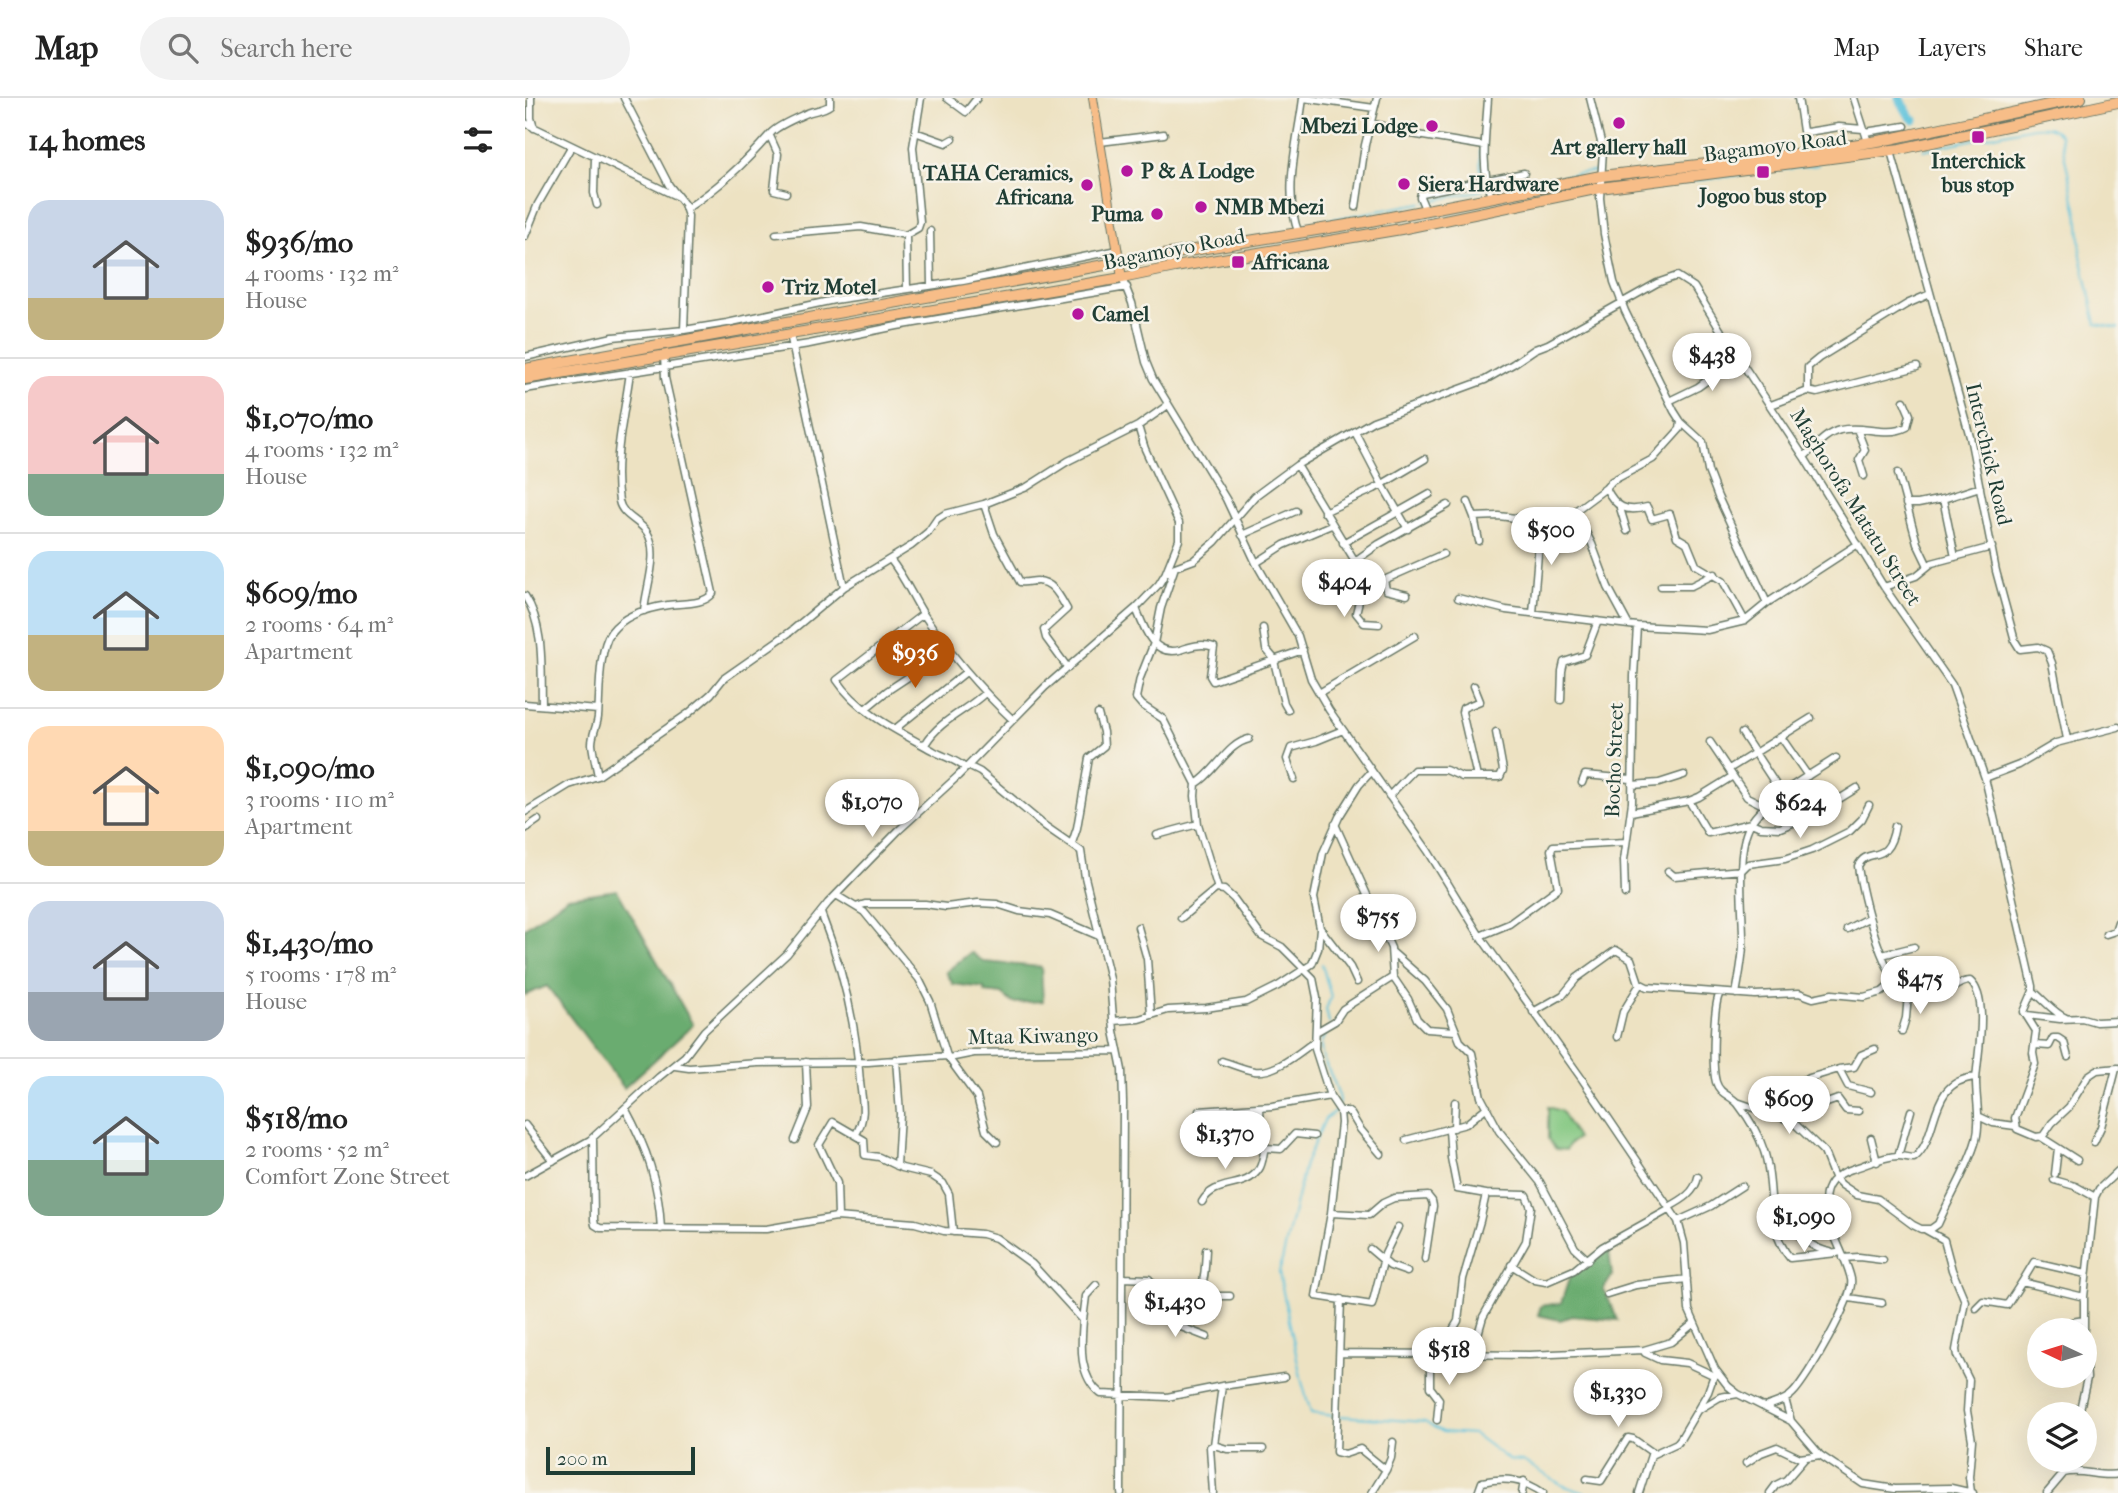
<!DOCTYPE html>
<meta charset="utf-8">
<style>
:root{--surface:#fff;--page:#f2f2f2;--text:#222;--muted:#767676;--line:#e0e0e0;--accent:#b45309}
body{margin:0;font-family:"IM FELL French Canon",serif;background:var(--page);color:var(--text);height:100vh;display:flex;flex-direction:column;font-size:26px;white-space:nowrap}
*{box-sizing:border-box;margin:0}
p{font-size:23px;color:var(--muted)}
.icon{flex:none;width:38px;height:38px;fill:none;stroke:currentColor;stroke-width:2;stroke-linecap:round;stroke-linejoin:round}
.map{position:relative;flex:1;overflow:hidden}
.panel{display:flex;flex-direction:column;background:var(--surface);width:525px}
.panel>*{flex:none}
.needle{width:46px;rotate:274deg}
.controls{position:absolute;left:1502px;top:1220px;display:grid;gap:14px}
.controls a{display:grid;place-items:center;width:70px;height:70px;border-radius:50%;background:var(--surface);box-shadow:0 7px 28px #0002;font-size:35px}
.scale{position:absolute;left:21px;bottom:18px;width:149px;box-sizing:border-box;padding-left:7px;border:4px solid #1f3d34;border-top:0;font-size:19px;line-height:24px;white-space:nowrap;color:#1f3d34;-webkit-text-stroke:5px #f7f3e8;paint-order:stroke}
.price{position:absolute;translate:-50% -60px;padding:0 16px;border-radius:24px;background:#fff;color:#222;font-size:23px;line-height:46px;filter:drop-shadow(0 2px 4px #0008)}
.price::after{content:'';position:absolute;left:50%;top:42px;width:21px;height:16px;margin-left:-10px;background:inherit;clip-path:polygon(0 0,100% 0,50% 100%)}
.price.current{background:var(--accent);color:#fff}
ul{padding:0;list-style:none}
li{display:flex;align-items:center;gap:21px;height:175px;padding:0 28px}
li+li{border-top:2px solid var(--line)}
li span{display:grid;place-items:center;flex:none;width:196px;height:140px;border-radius:21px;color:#555}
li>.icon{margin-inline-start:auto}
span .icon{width:84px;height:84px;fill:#fffc;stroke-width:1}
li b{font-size:30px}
h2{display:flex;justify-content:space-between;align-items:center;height:84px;padding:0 28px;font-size:30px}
header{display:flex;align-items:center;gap:42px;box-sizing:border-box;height:98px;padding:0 35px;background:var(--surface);border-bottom:2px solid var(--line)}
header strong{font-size:33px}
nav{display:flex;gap:38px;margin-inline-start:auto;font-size:24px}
.search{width:490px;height:63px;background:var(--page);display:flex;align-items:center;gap:18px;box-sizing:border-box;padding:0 24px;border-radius:38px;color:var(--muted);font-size:26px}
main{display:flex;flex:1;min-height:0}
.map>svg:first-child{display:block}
.green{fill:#83c781;stroke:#51825a;stroke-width:2}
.forest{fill:#6aac6f;stroke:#447452;stroke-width:2}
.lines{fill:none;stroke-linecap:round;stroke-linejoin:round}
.stream{stroke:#5dc2db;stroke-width:2}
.river{stroke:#5dc2db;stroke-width:9}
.minor-casing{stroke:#677766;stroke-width:9}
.major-casing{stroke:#677766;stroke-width:10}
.highway-casing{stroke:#677766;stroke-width:12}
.minor{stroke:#fff;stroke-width:6}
.major{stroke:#f7bd88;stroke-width:8}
.highway{stroke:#f7bd88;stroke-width:10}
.poi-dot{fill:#b5179e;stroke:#f7f3e8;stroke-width:2.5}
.labels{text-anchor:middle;stroke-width:5;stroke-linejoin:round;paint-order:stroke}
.poi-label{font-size:21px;font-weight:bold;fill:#1f3d34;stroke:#f7f3e8;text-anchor:start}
.street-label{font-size:21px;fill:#1f3d34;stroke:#f7f3e8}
</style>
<header>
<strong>Map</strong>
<div class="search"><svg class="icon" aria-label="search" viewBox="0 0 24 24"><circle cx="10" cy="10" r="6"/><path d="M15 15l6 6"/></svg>Search here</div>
<nav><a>Map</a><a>Layers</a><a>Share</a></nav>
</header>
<main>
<section class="panel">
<h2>14 homes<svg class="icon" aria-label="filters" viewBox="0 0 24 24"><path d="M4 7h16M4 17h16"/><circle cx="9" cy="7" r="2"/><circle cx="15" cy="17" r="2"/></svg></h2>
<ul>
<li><span style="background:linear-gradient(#c9d6e8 70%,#c2b280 0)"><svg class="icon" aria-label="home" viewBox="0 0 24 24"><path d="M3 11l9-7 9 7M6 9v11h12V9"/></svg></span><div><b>$936/mo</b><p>4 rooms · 132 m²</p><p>House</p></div></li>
<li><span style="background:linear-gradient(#f6c9c9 70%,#7fa58c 0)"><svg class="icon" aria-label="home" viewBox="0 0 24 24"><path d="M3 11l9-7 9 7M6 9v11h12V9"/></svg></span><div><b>$1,070/mo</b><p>4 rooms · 132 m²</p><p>House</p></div></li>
<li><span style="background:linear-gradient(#bfe0f5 60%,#c2b280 0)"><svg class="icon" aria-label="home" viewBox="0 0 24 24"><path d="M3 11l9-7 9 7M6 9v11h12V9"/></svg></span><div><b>$609/mo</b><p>2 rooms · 64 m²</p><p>Apartment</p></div></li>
<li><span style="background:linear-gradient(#ffd9b3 75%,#c2b280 0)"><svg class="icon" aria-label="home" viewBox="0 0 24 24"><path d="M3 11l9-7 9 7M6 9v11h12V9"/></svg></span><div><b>$1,090/mo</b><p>3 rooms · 110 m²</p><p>Apartment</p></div></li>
<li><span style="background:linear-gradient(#c9d6e8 65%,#9aa5b1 0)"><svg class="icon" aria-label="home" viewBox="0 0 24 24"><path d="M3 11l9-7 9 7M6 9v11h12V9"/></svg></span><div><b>$1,430/mo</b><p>5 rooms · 178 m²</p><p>House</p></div></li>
<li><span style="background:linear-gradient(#bfe0f5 60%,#7fa58c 0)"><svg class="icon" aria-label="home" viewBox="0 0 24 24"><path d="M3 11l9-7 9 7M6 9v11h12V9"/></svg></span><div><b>$518/mo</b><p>2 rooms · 52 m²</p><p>Comfort Zone Street</p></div></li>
</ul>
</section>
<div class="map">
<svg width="1593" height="1395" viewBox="0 0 1593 1395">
<rect width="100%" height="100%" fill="#f7f3e8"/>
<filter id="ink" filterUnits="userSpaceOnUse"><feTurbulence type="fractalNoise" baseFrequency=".0143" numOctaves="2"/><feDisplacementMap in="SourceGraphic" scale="14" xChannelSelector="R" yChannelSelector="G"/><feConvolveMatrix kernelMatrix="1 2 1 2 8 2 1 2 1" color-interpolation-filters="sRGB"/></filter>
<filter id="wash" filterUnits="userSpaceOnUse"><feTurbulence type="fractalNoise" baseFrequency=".00686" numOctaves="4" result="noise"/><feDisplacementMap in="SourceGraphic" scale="28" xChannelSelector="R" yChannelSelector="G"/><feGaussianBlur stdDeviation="1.57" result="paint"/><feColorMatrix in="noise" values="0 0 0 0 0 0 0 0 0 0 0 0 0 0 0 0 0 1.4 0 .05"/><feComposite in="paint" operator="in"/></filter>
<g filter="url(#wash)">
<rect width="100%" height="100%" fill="#ede2c2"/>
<!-- green -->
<path class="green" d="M1023 1009 1036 1013 1052 1041 1045 1045 1041 1052 1031 1051 1023 1041Z"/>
<!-- forest -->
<path class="forest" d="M92 792 168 927 99 990 22 888 0 897V830L43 799Z
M446 854 459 864 516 869 518 903 488 905 477 896 460 894 459 890 428 886 421 874Z
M1084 1153 1087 1178 1078 1192C1085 1202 1087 1212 1093 1222L1047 1218 1035 1222 1013 1217 1016 1208 1036 1205 1045 1178 1071 1158Z"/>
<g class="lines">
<!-- stream -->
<path class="stream" d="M956 45 958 34
M1398 52 1508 29C1520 28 1527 28 1535 37L1554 125 1556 158 1571 226 1593 230
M955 53 956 80
M967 89 1073 73
M1082 94 1293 67
M901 104 958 92
M781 126 896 105
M797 866 806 899 801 911 804 925
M803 930C801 935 797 941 796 946 794 964 815 984 814 1007
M810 1318 786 1315 777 1284 754 1175 780 1066 800 1021 812 1012
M815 1318 900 1324 917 1334 949 1336 984 1362 998 1363 1037 1387 1060 1395"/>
<!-- river -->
<path class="river" d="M1374 0 1384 17 1389 22"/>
</g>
</g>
<g filter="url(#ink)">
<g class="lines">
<!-- minor casing -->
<g class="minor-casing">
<path id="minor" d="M6 0V20L9 30
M99 0 144 87 159 106 163 118 159 232
M422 0 441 14 452 0
M778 0 849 10
M963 0C961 35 955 66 966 99
M1065 0 1078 52 1075 100 1079 136 1089 184 1100 213 1149 313 1156 324 1178 344 1183 373 1193 399 1242 505
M1273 0 1278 33 1282 34 1314 29 1338 31
M1329 0 1343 44
M845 24 880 35 959 48
M0 25 153 99
M390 34 421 45 428 41
M1340 34 1380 28
M245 38 253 56 249 92 261 95
M575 44 639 36
M1366 53 1445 339 1471 473 1490 543 1495 551 1513 549 1522 553 1527 565 1542 641
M70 59 69 95 72 107
M831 109 840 47 852 0
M161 111C195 89 220 65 246 35 252 28 271 20 280 16 288 12 297 13 305 7V0
M901 113 895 99 896 95 999 75
M405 133 406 187
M251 136 336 129 381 137
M774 136C757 94 773 43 778 0
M0 138 13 106 46 49
M597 180 607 205 621 264 628 281 701 401 731 465 773 538 786 581 804 612 903 753 955 838 1057 981 1153 1123 1159 1145 1164 1212 1190 1271 1203 1288 1213 1296 1266 1323 1295 1357 1338 1386 1370 1391 1426 1390 1448 1395
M382 191 381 137 393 130 395 124 388 49 396 0
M265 236 319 489
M0 259 88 239 159 232 202 225 309 202 438 183 593 152
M105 274C100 315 87 361 94 403 97 418 114 422 122 434 135 455 121 489 119 513
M0 291 284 246 372 228 602 189
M1283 293 1292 295 1392 269
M1144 303 1173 289 1213 260
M1246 307 1283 293V269L1294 260 1382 206 1405 196
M613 328 620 351 654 425V442L641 474
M1332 331 1340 352 1334 362 1339 378
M830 334 857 386 883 431
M1279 359C1290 349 1301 335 1315 332 1338 326 1360 340 1382 329L1385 317 1379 303
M772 367 830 463 838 483 844 486 859 482
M1373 375 1392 445 1403 468
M1081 390C1090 409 1101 415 1122 409L1127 421 1145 416 1152 439 1162 445 1171 467 1198 483 1220 523
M943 404 949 419 954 443
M459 406 469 436 495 484C501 485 506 483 512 483 528 483 535 499 542 511L519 532 521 540 543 570
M1381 406H1393L1418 401
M1095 410 1102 433
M1050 413 1067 446 1083 489 1103 526
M799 414 849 391 900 361
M949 419 973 418 1009 422 1050 413 1081 390 1087 383 1128 361 1155 331 1156 324
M717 437 771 413
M818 445 905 396
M1430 459 1418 401 1455 389
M365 461C380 480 387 498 399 517 425 556 454 590 488 622
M830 463 854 446 923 407
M731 465 759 447 806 427
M650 469 636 510 629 545 615 580 611 600 617 607 638 621 671 686 670 698 673 726 693 791
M839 483 831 515 839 525 854 526
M1136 488H1166L1190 476
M1359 489 1391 478 1407 465 1467 449
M882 497 861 492 859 482 918 456
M0 498C20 529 16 571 17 607
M933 500 981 512 1112 528 1182 532 1220 523 1242 505 1333 446
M611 510C619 530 628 559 655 552 666 548 677 545 689 549L685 578 688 583 778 552
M1008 515 1016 421
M398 516 312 582C334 615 373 633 407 652 418 659 431 661 440 670
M738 530 741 551 751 563
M749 563 759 605 763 612
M949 588 955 603 938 610 937 614 952 679
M794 595 890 538
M1036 602 1037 573 1039 564 1060 557 1073 523
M0 606 73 612
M340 611 362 593 424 552
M370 631 441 574
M1217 635 1257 696
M1256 639 1283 678
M1185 644 1222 699 1236 706 1240 710
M397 646 401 645C415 622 441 613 460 595
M443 668 455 674 520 728 556 753 560 779 585 881 589 933 597 972 598 1004 596 1395
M1204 671 1286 620
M73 678C71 667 68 656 67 646 67 636 72 628 73 619 75 598 73 552 86 534 99 517 123 510 143 507 157 505 180 507 188 495L140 280 139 256
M1460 680 1494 667 1531 645 1593 629
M769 681 762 661 766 650 791 643 818 632
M1057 685 1060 677 1106 681
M671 686C691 674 702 646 724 641
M1107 687 1134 685 1159 677
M864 698 889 672H921L937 679H975L978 672 971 634
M1164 703 1183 735 1226 725 1236 729 1255 730 1290 716 1332 690
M0 714 44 687 73 678 164 615 186 596 198 581 265 534 319 489 386 448 403 434 412 421 420 416 459 406 502 389 543 363 613 328 643 307
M1106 714 1164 703 1174 699 1208 678
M810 726 866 850 868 879 883 901 892 921 902 931 930 933
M0 731 13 722
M632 737 673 726
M547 745 552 730 564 660 579 648 578 634 573 616
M1143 773 1149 778 1217 772 1223 766 1260 761 1287 752 1325 733 1337 721 1344 707
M1100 796 1099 762 1107 704 1109 578 1112 528
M311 797 339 814 394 881 405 903 422 958 452 999 461 1033 472 1044
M331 809 340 806H400L421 809 453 805 472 806 494 813 525 817 574 838
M296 815C318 871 331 924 335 984 337 1003 342 1018 331 1036
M656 820 691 791 699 792 709 801 736 838 757 849 788 880 792 900 790 951 805 998 815 1013 816 1025 806 1115 791 1198 847 1207 860 1156 873 1129
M613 829 622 861 626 917
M795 830 825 869 832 884
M1322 831 1343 820
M1581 836 1590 833 1593 824
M955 838 984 826 1033 790 1026 752 1028 748 1100 744
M867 854 900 883 922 911 935 943 947 955 956 999 974 1033 1015 1084 1050 1150 1063 1162
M1357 857 1389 849
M1508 893C1519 902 1529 915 1541 920
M1195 895C1188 906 1187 971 1191 984 1195 997 1206 997 1213 1006 1223 1019 1234 1037 1239 1053 1251 1088 1239 1129 1265 1160L1312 1155
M1211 896C1214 880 1217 864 1218 848 1219 814 1209 753 1226 725 1239 702 1288 675 1311 660
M1008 914 1038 897 1052 880 1091 852 1106 861 1114 885 1122 889 1230 897 1274 895 1288 900 1307 896 1339 899 1357 894 1371 882
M1502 917 1535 921 1557 920 1571 924 1593 923
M588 923 614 921 643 912 681 910 721 904 753 888 787 866 793 851 795 830 789 800 798 755 814 719 834 687 846 674
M1377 933 1381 920 1383 897
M791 934 810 923 818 911 868 879
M1092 939 1098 914 1115 886
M1510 947 1524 948 1528 940H1533L1539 944 1543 959
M424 960 449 955 593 953
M371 961 375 1016 372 1068
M697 963C707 966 718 971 729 973 750 976 773 955 789 944
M150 968 164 970 233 965 343 964 422 958
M1314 971 1323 988 1346 994
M1212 1004 1267 1023 1299 1054 1309 1079 1317 1087 1332 1097 1353 1101 1388 1127 1396 1131H1406L1413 1126C1425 1098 1443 1071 1451 1042 1456 1023 1451 1002 1451 983 1452 958 1465 900 1445 883 1435 883 1429 890 1421 894 1412 897 1398 899 1389 898 1359 894 1336 793 1333 768 1343 747 1363 770 1370 728
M735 1009 736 1038 741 1050 756 1051 770 1036 789 1038
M100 1010C122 1050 134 1085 136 1131
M1237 1011 1250 994 1258 988 1314 971 1329 969 1336 957 1350 951
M674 1013 747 1008 805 998
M815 1013H822L826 1016 835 1031 856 1056
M1453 1018 1468 1025 1490 1028
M1260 1020 1313 1001 1321 1012 1334 1013
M0 1027 28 1063
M929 1030 930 1004
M924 1032 926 1060 932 1091 961 1096 1001 1097 1006 1109 1001 1143 958 1219 947 1257
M1516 1039 1552 1062
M68 1040 69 1122 70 1127 75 1130 241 1131 311 1119 390 1125 419 1133 457 1136 471 1140 507 1166 558 1222C556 1247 553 1278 576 1296L642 1299 697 1288 759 1279
M1346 1040 1352 1064
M270 1042 283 1010 281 964
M881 1042 941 1026 962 1009
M1569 1044 1576 1029 1591 971
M1373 1058 1386 1013
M1530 1076 1533 1050
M0 1078 65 1042 134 979 160 958 179 933 262 856 303 805 373 733 433 678 520 589 611 510 634 486 640 476 650 469 669 462 690 444 730 398 772 367 848 323 960 282 988 266 1010 251 1023 246 1132 185 1152 178 1169 189 1199 238 1279 359 1359 489 1427 587 1460 680 1508 888V893L1499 914 1511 933 1508 955 1510 966 1490 1020 1492 1031 1511 1039 1518 1038 1527 1025 1544 1009 1563 978 1572 972 1593 970
M1529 1082 1550 1088 1570 1099
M677 1104C690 1080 720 1093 734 1071 738 1065 738 1056 740 1049
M1144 1109C1157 1102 1170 1095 1173 1079
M1246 1112C1265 1127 1281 1150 1305 1154
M1248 1112 1301 1110
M806 1115 844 1117 858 1105 869 1100 903 1098 907 1103 908 1108 900 1161
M313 1119 312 1085 294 1047 308 1024 339 1042 340 1057 354 1059 377 1070 406 1077 418 1085 424 1096 428 1134
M1153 1123 1186 1108 1217 1088
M1401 1132 1419 1142 1427 1172 1440 1203 1431 1252 1432 1258 1444 1282 1442 1313 1447 1342 1444 1379 1446 1394
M845 1151 865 1168 882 1174
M1318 1160 1334 1159 1358 1162
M986 1167 1010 1182 1021 1184 1049 1172 1077 1149 1145 1111
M598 1180 624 1181 627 1185 630 1214C637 1217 643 1214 651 1212 682 1201 679 1180 681 1152
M1497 1184 1509 1164 1561 1176
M1082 1196 1111 1187 1162 1181
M673 1198H705
M1324 1200 1357 1205
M816 1201 811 1354 820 1356 835 1351 861 1372 847 1395
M1451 1210 1458 1203 1482 1207 1497 1184 1559 1199
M638 1216 651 1227 682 1239
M558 1222 561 1198 571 1187
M1522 1228 1559 1222
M1559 1232V1199L1570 1099 1574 1091 1593 1073
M925 1235 948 1251
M1119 1252 1120 1255 1135 1262 1162 1265 1190 1278
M815 1255 1004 1257 1119 1252 1146 1244 1168 1226
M905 1256V1289L914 1301 912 1322
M919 1257 920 1245 933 1223 938 1181 955 1123 961 1096
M697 1288 689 1347 702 1351H738
M1260 1301 1266 1323
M1240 1309C1250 1305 1261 1303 1268 1295 1282 1281 1330 1199 1326 1181 1319 1146 1271 1089 1327 1071 1341 1067 1358 1058 1373 1058 1379 1058 1384 1060 1389 1060 1416 1039 1401 983 1451 979
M1175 1311 1195 1299 1213 1296
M1554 1316 1562 1280 1559 1237
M1221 1365 1236 1355 1252 1349 1275 1360 1295 1357
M861 1372 866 1360 868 1344
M1539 1375C1556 1370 1575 1380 1593 1376
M1062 1381 1076 1383 1103 1340 1108 1341 1128 1355
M688 1395 685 1349 689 1347
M953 1395 957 1384C980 1379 998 1381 1018 1395
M997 1395 999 1383
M1114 1395 1126 1357 1152 1345 1156 1340 1183 1294 1189 1277
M1245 1395 1251 1387 1261 1382 1280 1360
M1522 1395 1539 1375 1546 1362"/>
</g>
<!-- major casing -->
<g class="major-casing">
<path id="major" d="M568 0 597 180"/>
</g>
<!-- highway casing -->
<g class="highway-casing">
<path id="highway" d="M0 271 596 164 840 124 1076 78 1278 55 1365 41 1556 0
M0 281 597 180 650 169 876 131 1075 90 1375 51 1593 4"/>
</g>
<!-- minor -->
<use href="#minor" class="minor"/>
<!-- major -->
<use href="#major" class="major"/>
<!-- highway -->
<use href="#highway" class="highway"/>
</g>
</g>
<!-- markers -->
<g class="poi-dot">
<circle cx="1094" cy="25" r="7"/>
<circle cx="907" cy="28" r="7"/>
<rect x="1446" y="32" width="14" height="14" rx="3.5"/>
<circle cx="602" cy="73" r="7"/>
<rect x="1231" y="67" width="14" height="14" rx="3.5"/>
<circle cx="879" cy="86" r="7"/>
<circle cx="562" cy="87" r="7"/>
<circle cx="676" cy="109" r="7"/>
<circle cx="632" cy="116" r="7"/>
<rect x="706" y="157" width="14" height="14" rx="3.5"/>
<circle cx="243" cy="189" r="7"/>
<circle cx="553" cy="216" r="7"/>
</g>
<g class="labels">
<!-- poi labels -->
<g class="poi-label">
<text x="893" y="35" text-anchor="end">Mbezi Lodge</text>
<text x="1094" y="56" text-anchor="middle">Art gallery hall</text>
<text x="1453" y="70" text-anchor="middle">Interchick<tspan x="1453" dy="24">bus stop</tspan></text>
<text x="616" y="80">P &amp; A Lodge</text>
<text x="548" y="82" text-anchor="end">TAHA Ceramics,<tspan x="548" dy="24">Africana</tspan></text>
<text x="893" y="93">Siera Hardware</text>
<text x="1238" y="105" text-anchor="middle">Jogoo bus stop</text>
<text x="690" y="116">NMB Mbezi</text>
<text x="618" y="123" text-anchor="end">Puma</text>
<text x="727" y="171">Africana</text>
<text x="257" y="196">Triz Motel</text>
<text x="567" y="223">Camel</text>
</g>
<!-- street labels -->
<g class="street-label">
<text transform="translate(1250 48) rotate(-7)" y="7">Bagamoyo Road</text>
<text transform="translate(649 151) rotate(-11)" y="7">Bagamoyo Road</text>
<text transform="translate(1464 356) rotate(77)" y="7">Interchick Road</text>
<text transform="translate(1331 409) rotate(58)" y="7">Maghorofa Matatu Street</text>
<text transform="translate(1089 662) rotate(-88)" y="7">Bocho Street</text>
<text transform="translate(508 938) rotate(-1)" y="7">Mtaa Kiwango</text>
</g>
</g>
</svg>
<div class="controls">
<a><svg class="needle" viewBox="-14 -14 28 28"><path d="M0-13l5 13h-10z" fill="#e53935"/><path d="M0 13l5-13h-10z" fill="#767676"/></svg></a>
<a><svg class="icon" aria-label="layers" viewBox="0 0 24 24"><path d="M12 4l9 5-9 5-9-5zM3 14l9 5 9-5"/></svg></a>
</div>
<div class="scale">200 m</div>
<b class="price" style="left:1187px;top:295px">$438</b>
<b class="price" style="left:1026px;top:469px">$500</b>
<b class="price" style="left:819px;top:521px">$404</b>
<b class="price current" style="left:390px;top:592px">$936</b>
<b class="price" style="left:347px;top:741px">$1,070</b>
<b class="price" style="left:1275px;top:742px">$624</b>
<b class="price" style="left:853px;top:856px">$755</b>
<b class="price" style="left:1395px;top:918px">$475</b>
<b class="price" style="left:1264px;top:1038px">$609</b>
<b class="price" style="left:700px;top:1073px">$1,370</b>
<b class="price" style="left:1279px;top:1156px">$1,090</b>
<b class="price" style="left:650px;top:1241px">$1,430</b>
<b class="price" style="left:924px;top:1289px">$518</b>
<b class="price" style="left:1093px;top:1331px">$1,330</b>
</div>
</main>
